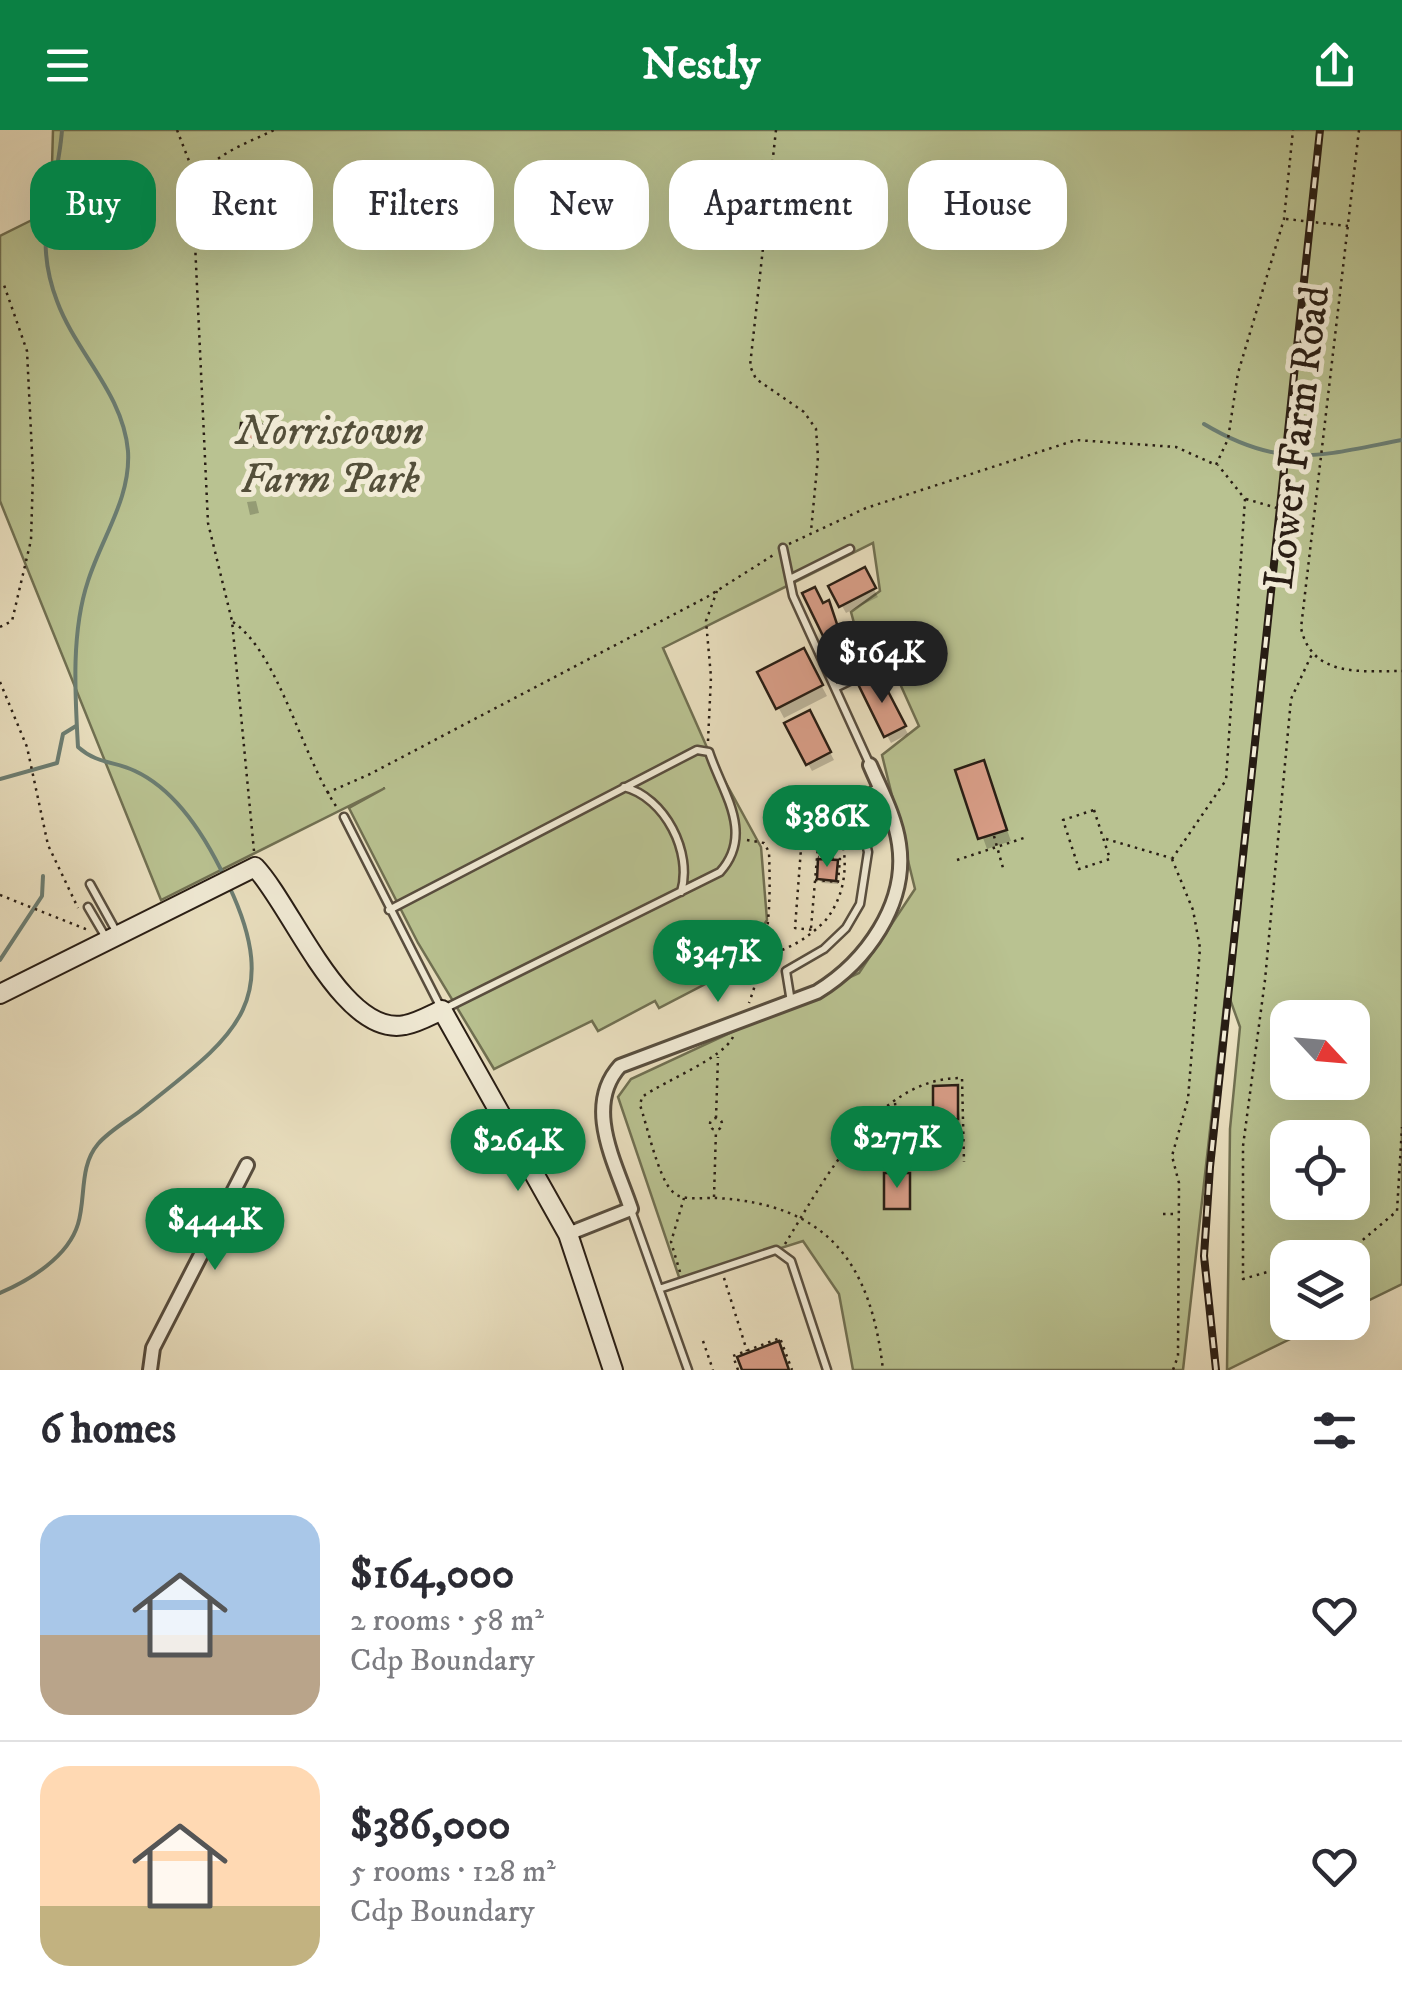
<!DOCTYPE html>
<meta charset="utf-8">
<style>
:root{--surface:#fff;--page:#f2f2f3;--text:#2b2b33;--muted:#7c7c81;--line:#e1e1e2;--accent:#0b8043}
body{margin:0;font-family:"IM FELL DW Pica",serif;background:var(--page);color:var(--text);height:100vh;display:flex;flex-direction:column;font-size:38px;white-space:nowrap}
*{box-sizing:border-box;margin:0}
p{font-size:32px;color:var(--muted)}
.icon{flex:none;width:55px;height:55px;fill:none;stroke:currentColor;stroke-width:2;stroke-linecap:round;stroke-linejoin:round}
.map{position:relative;height:1240px;overflow:hidden}
.panel{display:flex;flex-direction:column;background:var(--surface);flex:1}
.panel>*{flex:none}
.guide{position:absolute;left:30px;top:30px;width:1342px;height:90px;display:flex;gap:20px}
.needle{width:65px;rotate:116deg}
.buttons{position:absolute;left:1270px;top:870px;display:grid;gap:20px}
.buttons a{display:grid;place-items:center;width:100px;height:100px;border-radius:20px;background:var(--surface);box-shadow:0 10px 40px #0002;font-size:50px}
.price{position:absolute;translate:-50% -85px;padding:0 22px;border-radius:35px;background:var(--accent);color:#fff;font-size:32px;line-height:65px;filter:drop-shadow(0 2px 5px #0008)}
.price::after{content:'';position:absolute;left:50%;top:60px;width:30px;height:22px;margin-left:-15px;background:inherit;clip-path:polygon(0 0,100% 0,50% 100%)}
.price.current{background:#222;color:#fff}
ul{padding:0;list-style:none}
li{display:flex;align-items:center;gap:30px;height:250px;padding:0 40px}
li+li{border-top:2px solid var(--line)}
li span{display:grid;place-items:center;flex:none;width:280px;height:200px;border-radius:30px;color:#555}
li>.icon{margin-inline-start:auto}
span .icon{width:120px;height:120px;fill:#fffc;stroke-width:1}
li b{font-size:42px}
h2{display:flex;justify-content:space-between;align-items:center;height:120px;padding:0 40px;font-size:42px}
.pill{padding:0 35px;border-radius:30px;background:var(--surface);box-shadow:0 10px 40px #0002;font-size:35px;line-height:90px}
.pill.current{background:var(--accent);color:#fff}
header{display:flex;justify-content:space-between;align-items:center;height:130px;padding:0 40px;background:var(--accent);color:#fff;font-size:45px;font-weight:700}
.map>svg:first-child{display:block}
.green{fill:#b9c291;stroke:#707052;stroke-width:2.5;fill-rule:evenodd}
.shadow{fill:#0003}
.lines{fill:none;stroke-linecap:round;stroke-linejoin:round}
.stream{stroke:#6b7d72;stroke-width:4}
.building{fill:#d99e88;stroke:#281d14;stroke-width:2.5}
.lane-casing{stroke:#584e3f;stroke-width:11}
.street-casing{stroke:#584e3f;stroke-width:18}
.secondary-casing{stroke:#281d14;stroke-width:22}
.path{stroke:#281d14;stroke-width:2.5;stroke-dasharray:2.5 5;stroke-linecap:butt}
.lane{stroke:#f1ebd6;stroke-width:6}
.street{stroke:#f1ebd6;stroke-width:12}
.secondary{stroke:#f1ebd6;stroke-width:18}
.rail-casing{stroke:#281d14;stroke-width:8}
.rail{stroke:#f1ebd6;stroke-width:4;stroke-dasharray:11;stroke-linecap:butt}
.labels{text-anchor:middle;stroke-width:10;stroke-linejoin:round;paint-order:stroke}
.park-label{font-size:42px;font-style:italic;fill:#544f3a;stroke:#f1ebd6}
.street-label{font-size:42px;fill:#281d14;stroke:#f1ebd6}
</style>
<header><svg class="icon" aria-label="menu" viewBox="0 0 24 24"><path d="M4 6h16M4 12h16M4 18h16"/></svg>Nestly<svg class="icon" aria-label="share" viewBox="0 0 24 24"><path d="M12 15V3M7 8l5-5 5 5M5 13v7h14v-7"/></svg></header>
<div class="map">
<svg width="1402" height="1240" viewBox="0 0 1402 1240">
<rect width="100%" height="100%" fill="#eae0c0"/>
<filter id="stains"><feTurbulence type="fractalNoise" baseFrequency=".002" numOctaves="4"/><feColorMatrix values="0 0 0 0 .2 0 0 0 0 .09 0 0 0 0 .02 0 0 0 .5 -.17"/></filter>
<radialGradient id="worn" r=".72"><stop offset=".6" stop-color="#630" stop-opacity="0"/><stop offset="1" stop-color="#630" stop-opacity=".3"/></radialGradient>
<!-- green -->
<path class="green" d="M53 0H1402V1154L1353 1178 1352 1128H1288V1192L1323 1193 1227 1240 1230 999 1240 897 1226 858 1183 1240H853L839 1164 803 1111 680 1150 618 967 631 949 859 843 915 759 882 625 919 596 897 547 904 531 898 513 862 522 851 482 880 461 873 413 663 518 709 622 761 717 767 790 736 838 659 878 655 871 598 901 592 891 494 939 418 813 349 678 385 658 161 770 0 371V106L40 86 52 36ZM1288 888H1352V952H1288ZM1288 1008H1352V1072H1288Z"/>
<!-- shadow -->
<path class="shadow" d="M263 297 264 318 245 316 242 312Z
M256 371 259 383 250 385 247 372Z
M864 440 878 467 846 483 832 458Z
M806 464 832 481 841 508 849 514 864 545 849 552Z
M803 521 827 566 784 588 760 543Z
M878 547 908 604 891 613 861 556Z
M809 583 834 630 812 641 787 594Z
M983 633 1011 711 987 719 959 641Z
M836 733 838 754 822 753 819 749Z
M956 957 961 996 940 997 936 989Z"/>
<g class="lines">
<!-- stream -->
<path class="stream" d="M62 0C57 66 31 103 57 171 76 223 123 263 128 321 131 368 102 407 88 451 71 502 75 564 78 617 97 634 114 631 135 641 176 660 206 708 225 748
M1204 294C1281 340 1319 326 1402 310
M0 649 57 633 63 604 76 596
M0 830 42 766 43 746
M0 1163C30 1150 68 1127 78 1094 86 1068 79 1036 98 1014 109 1001 127 991 140 981 228 910 286 877 229 756"/>
</g>
<!-- building -->
<path class="building" d="M241 293 264 295 263 314 239 312Z
M865 437 876 458 839 477 828 456Z
M815 457 823 473 829 470 840 503 825 510 802 463Z
M846 503 861 536 842 545 827 513Z
M804 518 823 555 776 579 757 542Z
M879 544 906 596 884 607 858 554Z
M810 580 831 622 806 635 784 593Z
M984 630 1007 700 978 709 955 640Z
M818 729 838 730 836 751 817 749Z
M958 955V989L933 990V956Z
M884 1043H910V1079H884Z
M779 1211 789 1240H742L737 1227Z"/>
<g class="lines">
<!-- lane casing -->
<g class="lane-casing">
<path id="lane" d="M783 418 793 466 870 635
M790 449 850 419
M835 558 893 530
M624 657C665 667 693 723 681 762
M344 687 442 880 720 742C755 703 722 662 709 622L697 620 389 780
M90 754 116 801
M88 777 105 806
M791 872 786 841 824 819 846 798 860 774 868 722 856 671 878 657
M631 1080 688 1240
M659 1159 776 1120 791 1131 827 1240"/>
</g>
<!-- street casing -->
<g class="street-casing">
<path id="street" d="M568 1104 631 1079C616 1034 583 977 620 936L817 862C866 832 908 774 899 714 895 686 881 661 870 635
M150 1240 153 1218 247 1035"/>
</g>
<!-- secondary casing -->
<g class="secondary-casing">
<path id="secondary" d="M0 864 255 737C292 776 343 908 405 895 417 893 431 885 442 880L568 1104 613 1240"/>
</g>
<!-- path -->
<path class="path" d="M177 0 196 49
M776 0 750 236 756 249 804 282 816 299 818 327 811 401
M1359 0 1301 498C1312 548 1362 541 1402 541
M1286 89 1348 96
M1246 369 1277 378
M789 414 866 378 1076 310 1176 317 1216 335 1228 309 1238 243 1284 89 1293 0
M233 492C279 523 302 628 338 679
M0 497 12 491 31 410 33 343 27 221 4 155
M0 552 27 617 48 715 78 778
M708 611 711 547 706 491 717 461
M327 663 370 644 707 467 775 424
M1094 680 1110 729 1079 739 1063 690Z
M994 706 1003 738
M1106 709 1171 728
M747 710 764 713 769 722C771 780 769 817 749 873
M254 721 232 491 208 393 193 70C198 28 240 17 274 0
M1172 729 1193 780 1200 818 1188 969 1172 1026 1179 1053 1178 1226 1173 1240
M1172 729 1226 650 1245 369 1218 335
M957 730 1027 707
M815 750 838 752 840 729 818 727
M0 765 88 800
M811 798 821 681
M782 820C799 813 812 804 825 791 851 759 849 717 832 681L804 679 795 798 815 800
M733 907C722 929 666 950 642 967L640 975C647 995 658 1047 672 1061 681 1072 703 1067 716 1068 828 1074 871 1133 883 1240
M895 973 902 1040
M716 988 718 927
M710 994a6 6 0 1 1 12 0a6 6 0 1 1-12 0Z
M714 1067 716 1000
M1163 1084H1177
M785 1114C824 1051 876 947 962 948L964 1032
M1314 1128 1358 1114 1397 1081 1402 997
M1288 1136 1243 1149V1016L1265 850 1291 569 1312 524
M680 1142 671 1112 684 1068
M724 1148 747 1221
M703 1211 713 1240
M738 1240 733 1226 780 1208 792 1240"/>
<!-- lane -->
<use href="#lane" class="lane"/>
<!-- street -->
<use href="#street" class="street"/>
<!-- secondary -->
<use href="#secondary" class="secondary"/>
<!-- rail casing -->
<g class="rail-casing">
<path id="rail" d="M1216 1240 1204 1126 1210 1037 1320 0"/>
</g>
<!-- rail -->
<use href="#rail" class="rail"/>
</g>
<g class="labels">
<!-- park labels -->
<g class="park-label">
<text x="330" y="314">Norristown<tspan x="330" dy="48">Farm Park</tspan></text>
</g>
<!-- street labels -->
<g class="street-label">
<text transform="translate(1295 307) rotate(-83)" y="15">Lower Farm Road</text>
</g>
</g>
<rect width="100%" height="100%" filter="url(#stains)"/>
<rect width="100%" height="100%" fill="url(#worn)"/>
</svg>
<div class="buttons">
<a><svg class="needle" viewBox="-14 -14 28 28"><path d="M0-13l5 13h-10z" fill="#e53935"/><path d="M0 13l5-13h-10z" fill="#7c7c81"/></svg></a>
<a><svg class="icon" aria-label="locate" viewBox="0 0 24 24"><circle cx="12" cy="12" r="6"/><path d="M12 2v4M12 18v4M2 12h4M18 12h4"/></svg></a>
<a><svg class="icon" aria-label="layers" viewBox="0 0 24 24"><path d="M12 4l9 5-9 5-9-5zM3 14l9 5 9-5"/></svg></a>
</div>
<b class="price current" style="left:882px;top:576px">$164K</b>
<b class="price" style="left:827px;top:740px">$386K</b>
<b class="price" style="left:718px;top:875px">$347K</b>
<b class="price" style="left:897px;top:1061px">$277K</b>
<b class="price" style="left:518px;top:1064px">$264K</b>
<b class="price" style="left:215px;top:1143px">$444K</b>
<div class="guide">
<a class="pill current">Buy</a>
<a class="pill">Rent</a>
<a class="pill">Filters</a>
<a class="pill">New</a>
<a class="pill">Apartment</a>
<a class="pill">House</a>
</div>
</div>
<section class="panel">
<h2>6 homes<svg class="icon" aria-label="filters" viewBox="0 0 24 24"><path d="M4 7h16M4 17h16"/><circle cx="9" cy="7" r="2"/><circle cx="15" cy="17" r="2"/></svg></h2>
<ul>
<li><span style="background:linear-gradient(#a9c7e8 60%,#b9a48a 0)"><svg class="icon" aria-label="home" viewBox="0 0 24 24"><path d="M3 11l9-7 9 7M6 9v11h12V9"/></svg></span><div><b>$164,000</b><p>2 rooms · 58 m²</p><p>Cdp Boundary</p></div><svg class="icon" aria-label="heart" viewBox="0 0 24 24"><path d="M12 20l-8-8c-3-5 5-10 8-4 3-6 11-1 8 4z"/></svg></li>
<li><span style="background:linear-gradient(#ffd9b3 70%,#c2b280 0)"><svg class="icon" aria-label="home" viewBox="0 0 24 24"><path d="M3 11l9-7 9 7M6 9v11h12V9"/></svg></span><div><b>$386,000</b><p>5 rooms · 128 m²</p><p>Cdp Boundary</p></div><svg class="icon" aria-label="heart" viewBox="0 0 24 24"><path d="M12 20l-8-8c-3-5 5-10 8-4 3-6 11-1 8 4z"/></svg></li>
</ul>
</section>
